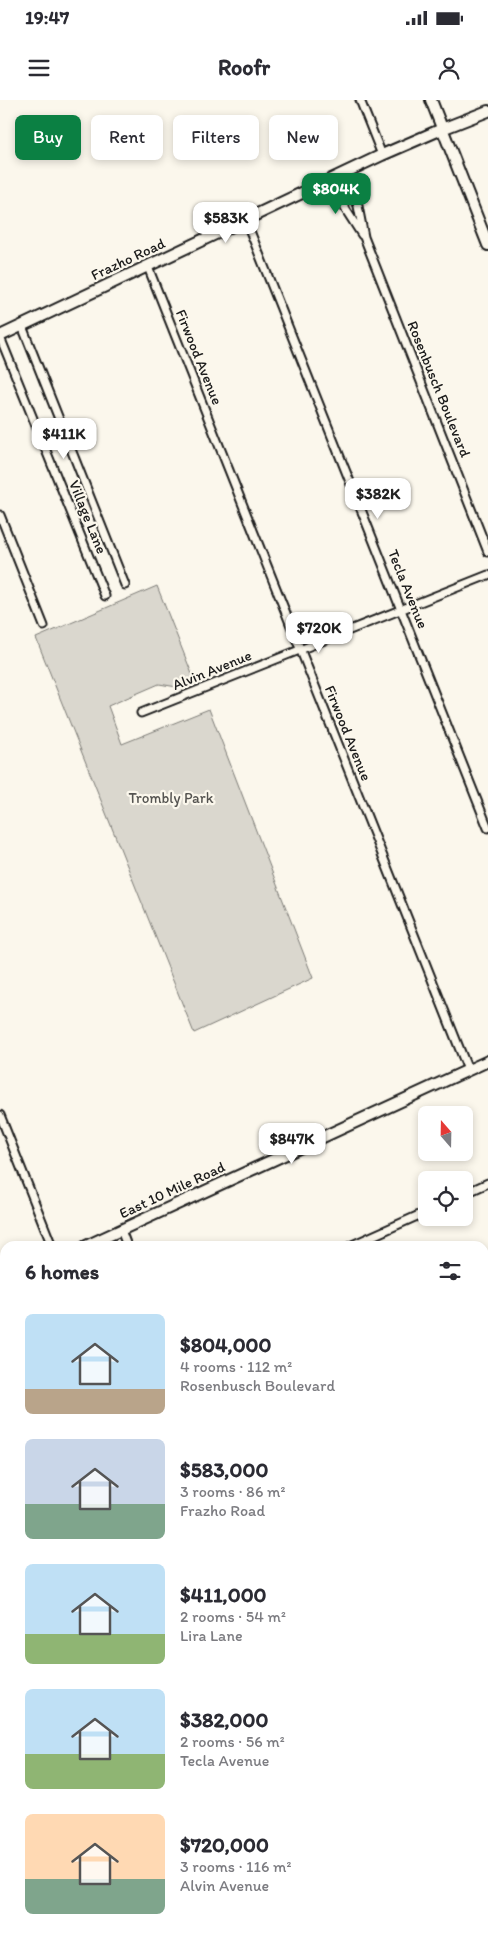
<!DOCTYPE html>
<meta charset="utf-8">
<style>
:root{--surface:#fff;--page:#f7f7f7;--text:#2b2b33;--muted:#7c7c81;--accent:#0b8043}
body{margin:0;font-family:Itim,sans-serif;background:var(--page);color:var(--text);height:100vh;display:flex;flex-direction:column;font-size:19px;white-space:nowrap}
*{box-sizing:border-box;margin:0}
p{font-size:16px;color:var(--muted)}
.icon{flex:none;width:28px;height:28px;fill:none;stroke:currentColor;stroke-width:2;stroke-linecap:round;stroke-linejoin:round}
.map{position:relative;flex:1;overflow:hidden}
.details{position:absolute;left:0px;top:1141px;width:489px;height:696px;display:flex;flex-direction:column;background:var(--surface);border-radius:15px 15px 0 0;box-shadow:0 2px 8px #0003}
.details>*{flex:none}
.top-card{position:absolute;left:15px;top:15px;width:459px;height:45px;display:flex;gap:10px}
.needle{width:32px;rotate:340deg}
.buttons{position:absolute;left:418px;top:1006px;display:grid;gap:10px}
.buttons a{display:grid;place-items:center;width:55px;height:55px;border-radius:8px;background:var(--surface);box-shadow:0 2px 8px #0003;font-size:25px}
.price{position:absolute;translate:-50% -42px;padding:0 11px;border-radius:10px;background:#fff;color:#222;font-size:16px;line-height:32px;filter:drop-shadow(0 1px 2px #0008)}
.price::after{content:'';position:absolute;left:50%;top:30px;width:15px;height:11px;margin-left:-8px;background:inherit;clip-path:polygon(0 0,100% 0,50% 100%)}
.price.current{background:var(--accent);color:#fff}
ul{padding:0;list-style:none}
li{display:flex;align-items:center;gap:15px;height:125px;padding:0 25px}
li span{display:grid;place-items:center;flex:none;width:140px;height:100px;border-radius:8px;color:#555}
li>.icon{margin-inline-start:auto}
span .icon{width:60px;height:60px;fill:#fffc;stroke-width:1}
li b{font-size:21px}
h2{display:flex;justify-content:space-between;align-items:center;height:60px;padding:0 25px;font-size:21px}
.pill{padding:0 18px;border-radius:8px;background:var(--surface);box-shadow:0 2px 8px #0003;font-size:18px;line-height:45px}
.pill.current{background:var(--accent);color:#fff}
.status{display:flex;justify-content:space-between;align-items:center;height:35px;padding:0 25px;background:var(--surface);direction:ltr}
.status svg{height:14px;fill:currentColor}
header{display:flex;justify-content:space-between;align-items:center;height:65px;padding:0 25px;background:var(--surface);font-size:22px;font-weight:700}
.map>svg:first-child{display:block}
.green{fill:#dad7ce;stroke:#7b7a75}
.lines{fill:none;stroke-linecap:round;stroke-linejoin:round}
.street-casing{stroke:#1c1c1c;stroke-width:11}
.secondary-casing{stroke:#1c1c1c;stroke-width:14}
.street{stroke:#fbf7ec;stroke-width:7}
.secondary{stroke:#fbf7ec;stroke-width:10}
.labels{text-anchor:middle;stroke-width:4.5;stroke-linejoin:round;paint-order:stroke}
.street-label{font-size:15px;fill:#1c1c1c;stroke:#fbf7ec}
.park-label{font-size:15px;fill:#555451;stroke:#fbf7ec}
</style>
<div class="status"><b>19:47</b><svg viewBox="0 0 49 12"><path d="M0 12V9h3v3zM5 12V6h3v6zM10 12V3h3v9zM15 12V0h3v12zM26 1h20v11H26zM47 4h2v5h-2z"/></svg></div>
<header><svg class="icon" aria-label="menu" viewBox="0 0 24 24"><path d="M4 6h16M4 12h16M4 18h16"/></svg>Roofr<svg class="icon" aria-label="person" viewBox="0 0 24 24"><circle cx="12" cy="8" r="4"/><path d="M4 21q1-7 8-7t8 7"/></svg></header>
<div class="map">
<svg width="488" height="1837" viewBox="0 0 488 1837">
<rect width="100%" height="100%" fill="#fbf7ec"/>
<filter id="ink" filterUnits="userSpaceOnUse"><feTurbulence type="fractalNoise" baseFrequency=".02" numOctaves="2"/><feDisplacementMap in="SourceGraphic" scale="10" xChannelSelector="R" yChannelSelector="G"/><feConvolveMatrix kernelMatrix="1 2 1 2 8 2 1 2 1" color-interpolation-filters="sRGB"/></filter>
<g filter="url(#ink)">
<!-- green -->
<path class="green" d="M157 486 194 579 177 587 159 584 108 606 122 644 209 609 313 878 194 933 36 538Z"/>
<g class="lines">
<!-- street casing -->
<g class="street-casing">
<path id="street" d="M360 0 382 55
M345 73 358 106 364 137 488 452
M334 79 346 110 362 135
M246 121 488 728
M148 167 468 970
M22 226 125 485
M0 237 105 496
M0 415 44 526
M141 613 488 475
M0 1015 52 1146
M464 1094 488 1083
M121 1130 127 1146
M350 1146 426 1112
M484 1208 488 1206
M0 1395 5 1407
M484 1453 488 1464
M484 1687 488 1685
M0 1704 5 1713
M0 1721 5 1718
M484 1743 488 1754
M58 1832 59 1837
M174 1832 176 1837
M288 1832 290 1837
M403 1832 404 1837"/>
</g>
<!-- secondary casing -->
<g class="secondary-casing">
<path id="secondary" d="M431 0 488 145
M0 236 382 55 442 29 488 11
M86 1146 488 961
M0 1186 5 1184"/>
</g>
<!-- street -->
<use href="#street" class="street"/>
<!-- secondary -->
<use href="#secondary" class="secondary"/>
</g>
</g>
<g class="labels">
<!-- street labels -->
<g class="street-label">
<text transform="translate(128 159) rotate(-25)" y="5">Frazho Road</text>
<text transform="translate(199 257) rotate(68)" y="5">Firwood Avenue</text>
<text transform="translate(439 289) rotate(68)" y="5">Rosenbusch Boulevard</text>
<text transform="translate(88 417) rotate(68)" y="5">Village Lane</text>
<text transform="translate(408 489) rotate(68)" y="5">Tecla Avenue</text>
<text transform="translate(212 570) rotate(-22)" y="5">Alvin Avenue</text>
<text transform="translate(348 633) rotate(68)" y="5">Firwood Avenue</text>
<text transform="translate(172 1090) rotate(-25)" y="5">East 10 Mile Road</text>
</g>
<!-- park labels -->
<g class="park-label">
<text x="171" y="703">Trombly Park</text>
</g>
</g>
</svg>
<div class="buttons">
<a><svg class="needle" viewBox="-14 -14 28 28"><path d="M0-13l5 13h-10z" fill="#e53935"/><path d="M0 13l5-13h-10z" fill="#7c7c81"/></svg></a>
<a><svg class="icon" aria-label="locate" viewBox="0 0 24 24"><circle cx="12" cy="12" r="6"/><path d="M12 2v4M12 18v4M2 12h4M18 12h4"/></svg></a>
</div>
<b class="price current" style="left:336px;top:115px">$804K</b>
<b class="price" style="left:226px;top:144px">$583K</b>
<b class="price" style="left:64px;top:360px">$411K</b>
<b class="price" style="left:378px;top:420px">$382K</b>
<b class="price" style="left:319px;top:554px">$720K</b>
<b class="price" style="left:292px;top:1065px">$847K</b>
<div class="top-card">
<a class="pill current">Buy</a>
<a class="pill">Rent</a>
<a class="pill">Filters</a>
<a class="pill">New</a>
</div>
<section class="details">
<h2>6 homes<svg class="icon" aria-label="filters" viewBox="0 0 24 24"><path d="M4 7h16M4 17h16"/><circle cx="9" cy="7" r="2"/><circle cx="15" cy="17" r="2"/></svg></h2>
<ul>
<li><span style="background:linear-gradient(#bfe0f5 75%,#b9a48a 0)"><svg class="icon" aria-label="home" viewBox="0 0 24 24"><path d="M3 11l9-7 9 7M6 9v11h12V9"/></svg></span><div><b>$804,000</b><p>4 rooms · 112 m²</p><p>Rosenbusch Boulevard</p></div></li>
<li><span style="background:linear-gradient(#c9d6e8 65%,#7fa58c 0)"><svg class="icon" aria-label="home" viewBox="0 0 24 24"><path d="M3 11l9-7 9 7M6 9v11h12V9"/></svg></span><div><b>$583,000</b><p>3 rooms · 86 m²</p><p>Frazho Road</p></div></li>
<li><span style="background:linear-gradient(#bfe0f5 70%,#8fb573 0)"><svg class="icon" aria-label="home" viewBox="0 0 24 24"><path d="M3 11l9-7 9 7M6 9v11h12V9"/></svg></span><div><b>$411,000</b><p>2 rooms · 54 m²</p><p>Lira Lane</p></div></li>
<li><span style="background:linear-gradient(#bfe0f5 65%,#8fb573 0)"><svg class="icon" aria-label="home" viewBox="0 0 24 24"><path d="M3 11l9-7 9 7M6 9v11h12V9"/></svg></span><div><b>$382,000</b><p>2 rooms · 56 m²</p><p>Tecla Avenue</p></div></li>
<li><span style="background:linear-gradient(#ffd9b3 65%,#7fa58c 0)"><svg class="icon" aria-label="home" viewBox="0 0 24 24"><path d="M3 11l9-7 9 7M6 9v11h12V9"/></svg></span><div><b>$720,000</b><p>3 rooms · 116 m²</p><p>Alvin Avenue</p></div></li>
</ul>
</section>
</div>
